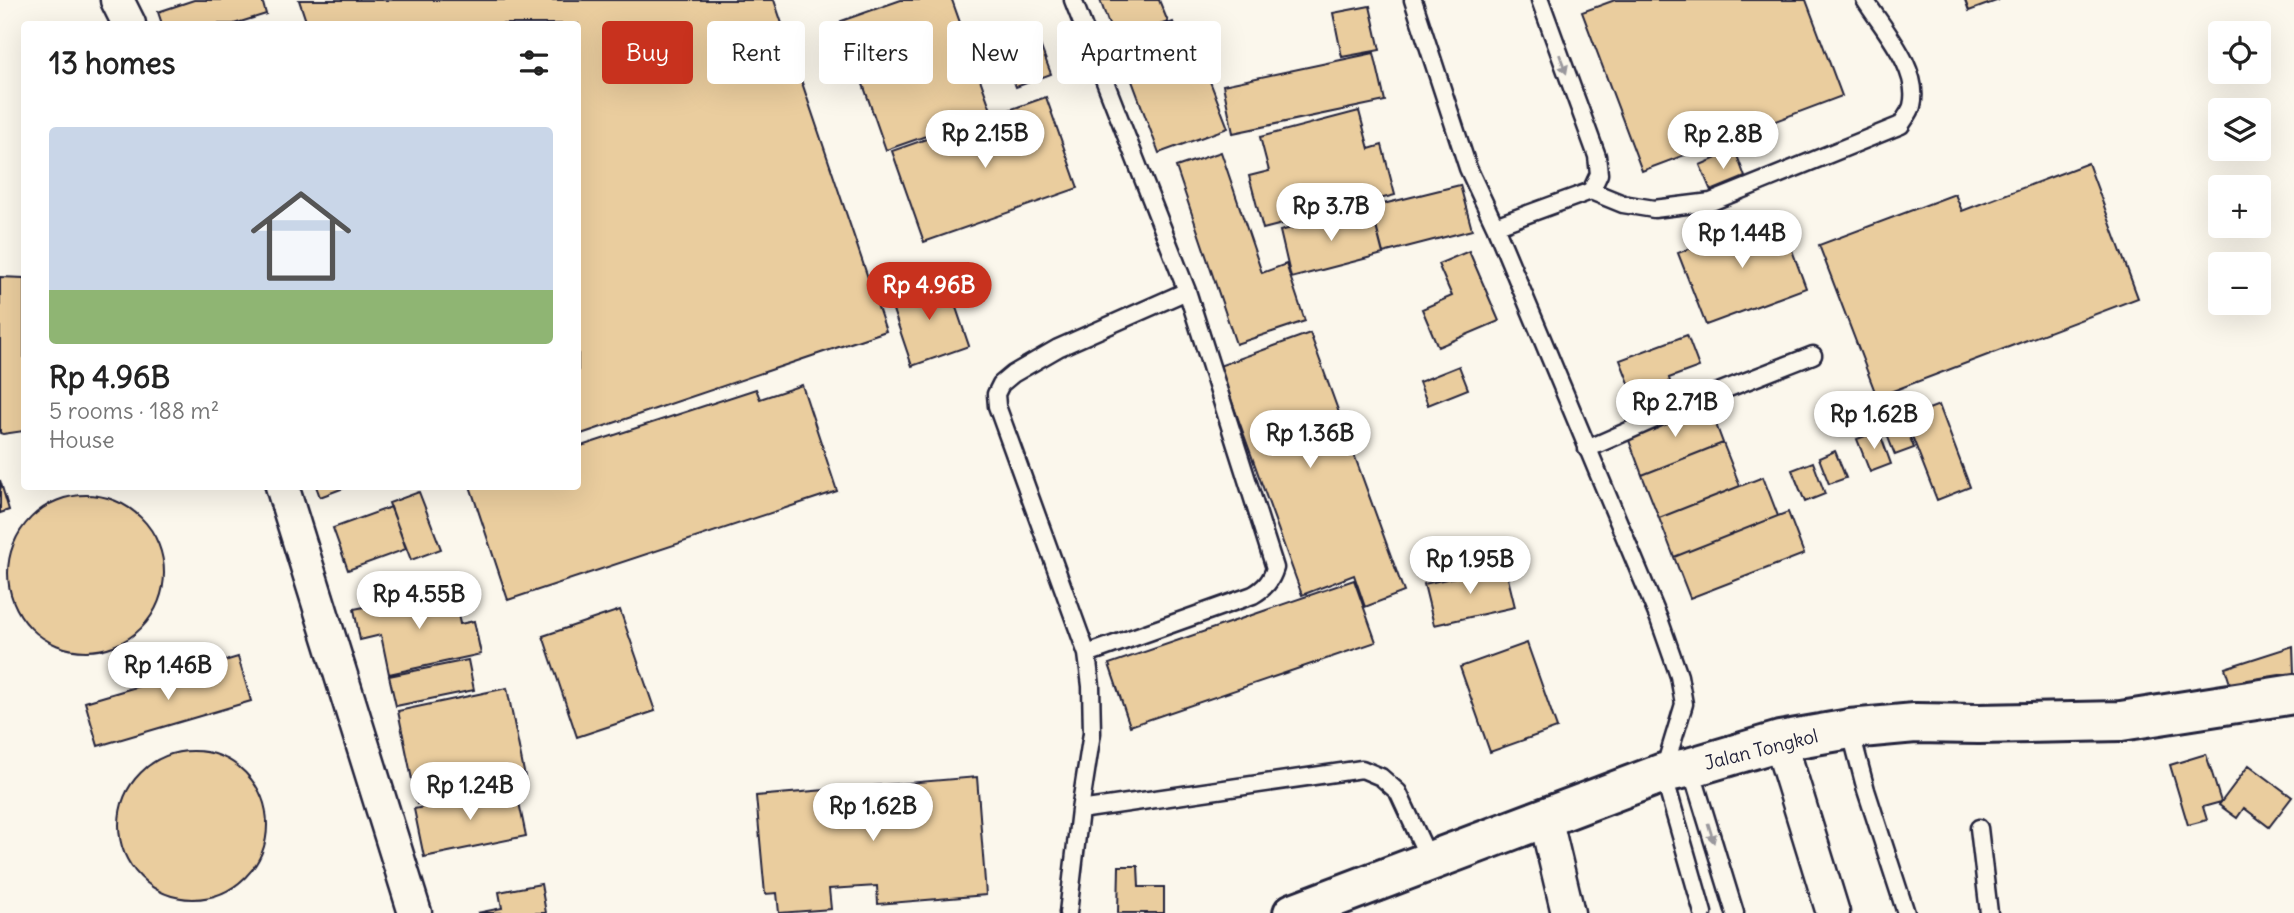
<!DOCTYPE html>
<meta charset="utf-8">
<style>
:root{--surface:#fff;--page:#f2f2f2;--text:#222;--muted:#767676;--accent:#c8321e}
body{margin:0;font-family:Delius,sans-serif;background:var(--page);color:var(--text);height:100vh;display:flex;flex-direction:column;font-size:26px;white-space:nowrap}
*{box-sizing:border-box;margin:0}
p{font-size:23px;color:var(--muted)}
.icon{flex:none;width:38px;height:38px;fill:none;stroke:currentColor;stroke-width:2;stroke-linecap:round;stroke-linejoin:round}
.map{position:relative;flex:1;overflow:hidden}
.side{position:absolute;left:21px;top:21px;width:560px;height:469px;display:flex;flex-direction:column;background:var(--surface);border-radius:7px;box-shadow:0 7px 28px #0002}
.side>*{flex:none}
.hud{position:absolute;left:602px;top:21px;width:665px;height:63px;display:flex;gap:14px}
.controls{position:absolute;left:2208px;top:21px;display:grid;gap:14px}
.controls a{display:grid;place-items:center;width:63px;height:63px;border-radius:7px;background:var(--surface);box-shadow:0 7px 28px #0002;font-size:35px}
.price{position:absolute;translate:-50% -60px;padding:0 16px;border-radius:24px;background:#fff;color:#222;font-size:23px;line-height:46px;filter:drop-shadow(0 2px 4px #0008)}
.price::after{content:'';position:absolute;left:50%;top:42px;width:21px;height:16px;margin-left:-10px;background:inherit;clip-path:polygon(0 0,100% 0,50% 100%)}
.price.current{background:var(--accent);color:#fff}
ul{padding:0;list-style:none}
li{display:grid;align-content:center;gap:14px;height:371px;padding:0 28px}
li span{display:grid;place-items:center;height:217px;border-radius:7px;color:#555}
li>.icon{margin-inline-start:auto}
span .icon{width:126px;height:126px;fill:#fffc;stroke-width:1}
li b{font-size:30px}
h2{display:flex;justify-content:space-between;align-items:center;height:84px;padding:0 28px;font-size:30px}
.chip{padding:0 24px;border-radius:7px;background:var(--surface);box-shadow:0 7px 28px #0002;font-size:24px;line-height:63px}
.chip.current{background:var(--accent);color:#fff}
.map>svg:first-child{display:block}
.building{fill:#eacd9e;stroke:#22223b;stroke-width:2}
.lines{fill:none;stroke-linecap:round;stroke-linejoin:round}
.service-casing{stroke:#22223b;stroke-width:21}
.minor-casing{stroke:#22223b;stroke-width:37}
.trunk-casing{stroke:#22223b;stroke-width:44}
.service{stroke:#fbf7ec;stroke-width:16}
.minor{stroke:#fbf7ec;stroke-width:32}
.trunk{stroke:#fbf7ec;stroke-width:38}
.oneway{fill:#99979c}
.labels{text-anchor:middle;stroke-width:5;stroke-linejoin:round;paint-order:stroke}
.street-label{font-size:19px;fill:#22223b;stroke:#fbf7ec}
</style>
<div class="map">
<svg width="2294" height="913" viewBox="0 0 2294 913">
<rect width="100%" height="100%" fill="#fbf7ec"/>
<filter id="ink" filterUnits="userSpaceOnUse"><feTurbulence type="fractalNoise" baseFrequency=".0143" numOctaves="2"/><feDisplacementMap in="SourceGraphic" scale="14" xChannelSelector="R" yChannelSelector="G"/><feConvolveMatrix kernelMatrix="1 2 1 2 8 2 1 2 1" color-interpolation-filters="sRGB"/></filter>
<g filter="url(#ink)">
<!-- building -->
<path class="building" d="M194 0H262L266 14 234 24H162L158 12Z
M299 0H774L886 331 578 435V24H307Z
M901 0H952L992 113 886 150 841 21Z
M1100 0H1159L1168 22 1115 41Z
M1615 0H1806L1842 96 1642 171 1582 12Z
M1965 0H1999L1969 11Z
M1370 6 1380 50 1342 57 1333 13Z
M1173 22 1185 56 1128 78 1115 43Z
M1039 42 1051 74 1016 87 1004 55Z
M1199 53 1228 128 1159 153 1131 78Z
M1374 53 1385 101 1233 133 1223 85Z
M1046 97 1078 188 924 242 892 151Z
M1359 111 1369 149 1382 145 1395 195 1263 229 1249 176 1269 171 1260 137Z
M1735 150 1745 177 1711 191 1700 165Z
M1221 152 1262 273 1286 264 1305 321 1236 344 1176 167Z
M2088 163 2138 298 1877 397 1819 245 1955 194 1962 211Z
M1460 185 1472 230 1383 253 1371 207Z
M1371 207 1383 254 1291 278 1280 231Z
M1779 215 1806 288 1706 325 1678 253Z
M1469 251 1499 321 1438 347 1422 309 1452 296 1438 264Z
M0 277 24 278V431L3 434 0 433Z
M946 278 969 346 912 366 889 298Z
M1310 333 1404 592 1365 607 1354 575 1302 595 1219 366Z
M1687 335 1699 367 1669 378 1670 382 1634 396 1620 360Z
M1459 366 1468 389 1428 405 1419 382Z
M802 385 837 491 508 600 470 486H578V447L756 389 760 399Z
M1708 403 1723 443 1642 475 1627 435Z
M1939 405 1970 487 1937 500 1905 418Z
M1901 414 1914 448 1895 455 1882 422Z
M1879 431 1891 464 1870 472 1857 439Z
M1723 443 1740 486 1659 518 1642 475Z
M1835 451 1846 478 1829 484 1819 458Z
M1813 462 1825 494 1805 502 1792 470Z
M1763 477 1778 516 1674 557 1659 518Z
M0 480 9 510 0 513Z
M316 486H349L320 497Z
M419 492 441 549 411 560 389 503Z
M8 573a78 78 0 1 1 156 0a78 78 0 1 1-156 0Z
M391 507 406 549 348 570 333 528Z
M1788 512 1804 554 1690 598 1674 557Z
M1505 566 1515 607 1434 625 1424 584Z
M1354 580 1376 642 1130 726 1109 664Z
M453 589 460 624 474 621 481 654 389 674 381 635 360 640 354 609Z
M620 610 655 711 577 737 543 636Z
M1527 643 1557 728 1490 752 1460 667Z
M2293 646 2294 673 2233 693 2225 668Z
M238 657 251 701 98 746 85 702Z
M468 660 474 690 396 706 389 676Z
M507 688 526 782 417 804 398 711Z
M119 825a74 74 0 1 1 148 0a74 74 0 1 1-148 0Z
M2206 754 2221 802 2203 807 2207 820 2188 825 2170 765Z
M2249 765 2292 797 2269 827 2244 808 2237 818 2219 805Z
M977 777 986 895 878 904 877 886 829 889 831 909 779 913 777 893 765 894 756 796Z
M516 788 526 836 424 857 414 809Z
M1119 866H1138L1139 887H1164V913H1118Z
M541 884 546 913H477L502 908 499 892Z"/>
<g class="lines">
<!-- service casing -->
<g class="service-casing">
<path id="service" d="M1073 0 1187 291 1275 568C1271 581 1265 588 1253 595L1087 654
M1413 0 1468 168 1495 226 1659 619 1679 676 1684 704 1663 773 1703 913
M1591 191 1623 204 1654 209 1711 202 1901 125C1904 119 1910 113 1912 106 1921 70 1883 29 1865 0
M1495 226 1591 191 1599 174 1597 156 1540 0
M1587 449 1703 398 1813 355
M1850 729 1866 790 1906 913
M1690 766 1735 913
M1080 810 1362 769 1381 777 1398 792 1430 861
M1979 828 1989 913
M1068 913 1080 810 1092 733 1091 686 1087 654 997 406 996 394 1001 384 1013 374 1058 348 1187 291"/>
</g>
<!-- minor casing -->
<g class="minor-casing">
<path id="minor" d="M117 0 129 24
M282 486 415 913
M1780 741 1833 913
M1545 817 1568 913"/>
</g>
<!-- trunk casing -->
<g class="trunk-casing">
<path id="trunk" d="M1293 913 1663 773 1692 767 1780 741 1850 729 1915 723 1979 724 2121 721 2294 694"/>
</g>
<!-- service -->
<use href="#service" class="service"/>
<!-- minor -->
<use href="#minor" class="minor"/>
<!-- trunk -->
<use href="#trunk" class="trunk"/>
</g>
<!-- one-way arrows -->
<defs><path id="oneway-solid" d="M-6-.8H1V-3.2L6.5 0L1 3.2V.8H-6Z" transform="scale(1.75)"/></defs>
<g class="oneway">
<use href="#oneway-solid" transform="translate(1563 64) rotate(70)"/>
<use href="#oneway-solid" transform="translate(1711 833) rotate(73)"/>
</g>
</g>
<g class="labels">
<!-- street labels -->
<g class="street-label">
<text transform="translate(1761 749) rotate(-14)" y="7">Jalan Tongkol</text>
</g>
</g>
</svg>
<div class="controls">
<a><svg class="icon" aria-label="locate" viewBox="0 0 24 24"><circle cx="12" cy="12" r="6"/><path d="M12 2v4M12 18v4M2 12h4M18 12h4"/></svg></a>
<a><svg class="icon" aria-label="layers" viewBox="0 0 24 24"><path d="M12 4l9 5-9 5-9-5zM3 14l9 5 9-5"/></svg></a>
<a>+</a>
<a>−</a>
</div>
<b class="price" style="left:985px;top:170px">Rp 2.15B</b>
<b class="price" style="left:1723px;top:171px">Rp 2.8B</b>
<b class="price" style="left:1331px;top:243px">Rp 3.7B</b>
<b class="price" style="left:1742px;top:270px">Rp 1.44B</b>
<b class="price current" style="left:929px;top:322px">Rp 4.96B</b>
<b class="price" style="left:1675px;top:439px">Rp 2.71B</b>
<b class="price" style="left:1874px;top:451px">Rp 1.62B</b>
<b class="price" style="left:1310px;top:470px">Rp 1.36B</b>
<b class="price" style="left:1470px;top:596px">Rp 1.95B</b>
<b class="price" style="left:419px;top:631px">Rp 4.55B</b>
<b class="price" style="left:168px;top:702px">Rp 1.46B</b>
<b class="price" style="left:470px;top:822px">Rp 1.24B</b>
<b class="price" style="left:873px;top:843px">Rp 1.62B</b>
<div class="hud">
<a class="chip current">Buy</a>
<a class="chip">Rent</a>
<a class="chip">Filters</a>
<a class="chip">New</a>
<a class="chip">Apartment</a>
</div>
<section class="side">
<h2>13 homes<svg class="icon" aria-label="filters" viewBox="0 0 24 24"><path d="M4 7h16M4 17h16"/><circle cx="9" cy="7" r="2"/><circle cx="15" cy="17" r="2"/></svg></h2>
<ul>
<li><span style="background:linear-gradient(#c9d6e8 75%,#8fb573 0)"><svg class="icon" aria-label="home" viewBox="0 0 24 24"><path d="M3 11l9-7 9 7M6 9v11h12V9"/></svg></span><div><b>Rp 4.96B</b><p>5 rooms · 188 m²</p><p>House</p></div></li>
</ul>
</section>
</div>
